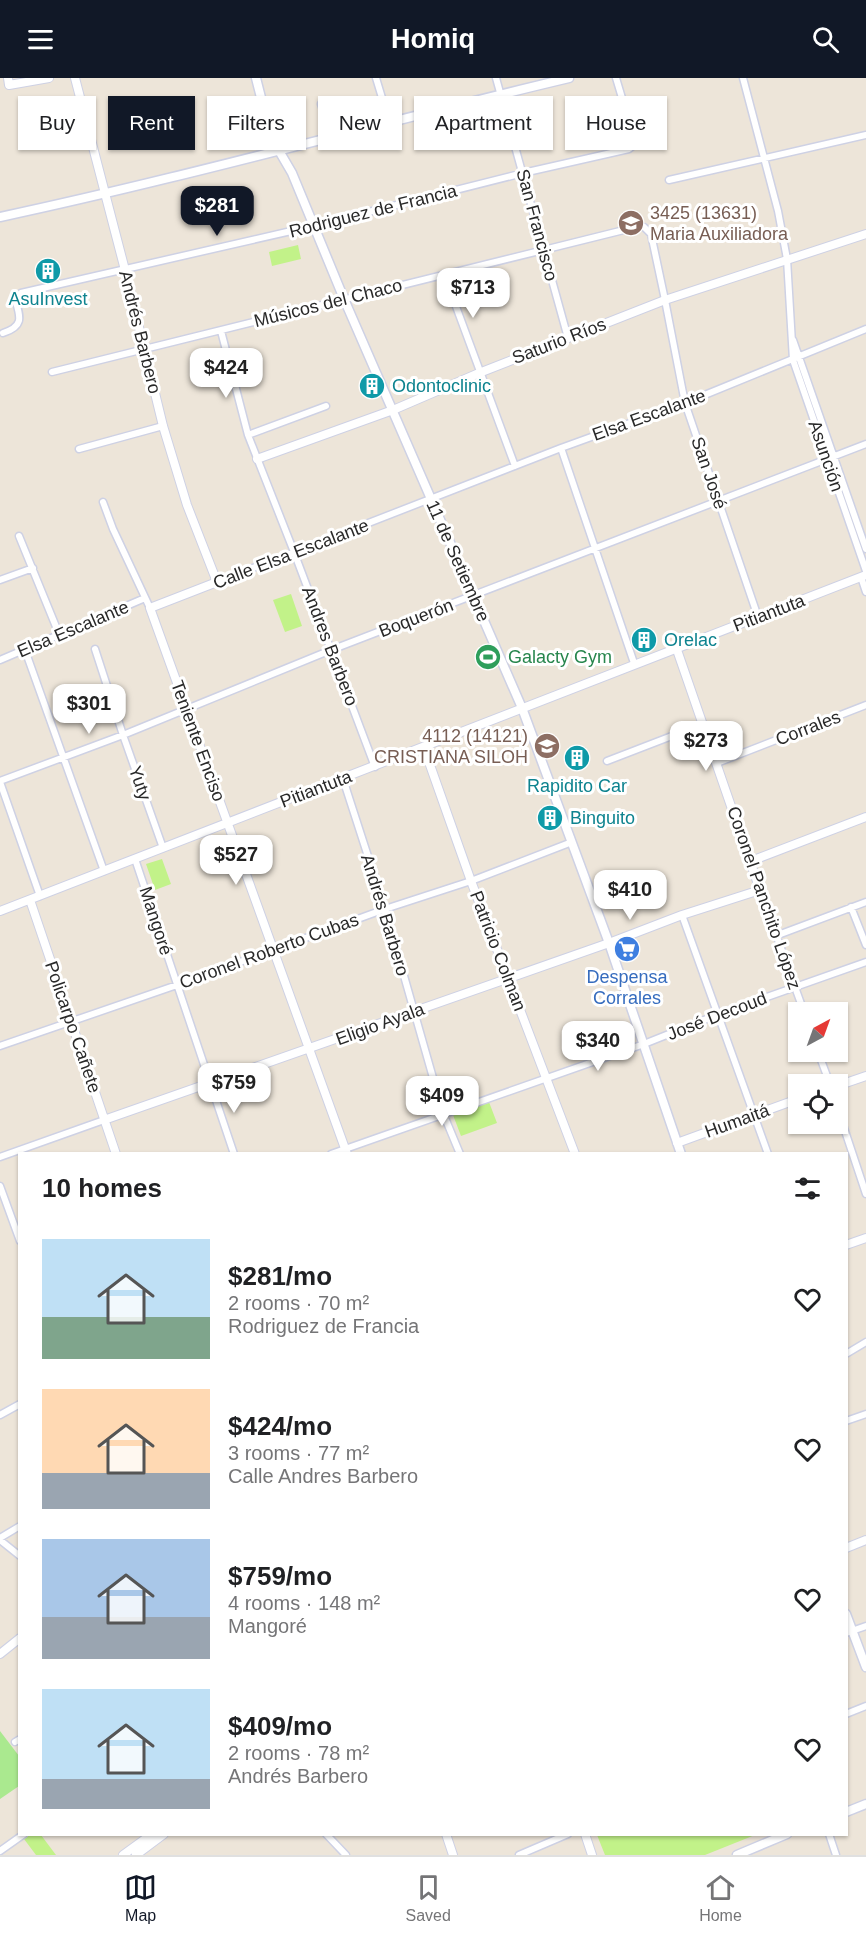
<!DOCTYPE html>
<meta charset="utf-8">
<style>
:root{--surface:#fff;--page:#f6f6f6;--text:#202124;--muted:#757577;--line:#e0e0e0;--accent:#111827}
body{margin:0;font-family:Arial,sans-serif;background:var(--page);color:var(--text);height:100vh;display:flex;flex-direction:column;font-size:22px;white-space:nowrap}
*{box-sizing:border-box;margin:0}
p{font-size:20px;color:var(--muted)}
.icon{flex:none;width:33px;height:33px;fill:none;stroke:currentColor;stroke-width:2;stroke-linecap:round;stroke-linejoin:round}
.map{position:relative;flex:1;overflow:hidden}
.side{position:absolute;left:18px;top:1074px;width:830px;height:684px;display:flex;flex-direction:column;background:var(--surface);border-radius:0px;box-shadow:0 2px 4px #0004}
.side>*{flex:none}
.guide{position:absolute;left:18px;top:18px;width:831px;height:54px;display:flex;gap:12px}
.needle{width:39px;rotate:41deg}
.controls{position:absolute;left:788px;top:924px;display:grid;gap:12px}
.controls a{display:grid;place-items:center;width:60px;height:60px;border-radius:0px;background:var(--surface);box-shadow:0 2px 4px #0004;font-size:30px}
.price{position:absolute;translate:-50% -51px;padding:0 14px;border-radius:12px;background:#fff;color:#222;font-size:20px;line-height:39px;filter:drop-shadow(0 2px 3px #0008)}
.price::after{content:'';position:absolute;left:50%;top:36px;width:18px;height:14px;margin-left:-9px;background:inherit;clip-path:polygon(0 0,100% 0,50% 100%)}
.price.selected{background:var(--accent);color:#fff}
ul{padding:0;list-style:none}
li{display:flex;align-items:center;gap:18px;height:150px;padding:0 24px}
li span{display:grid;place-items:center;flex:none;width:168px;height:120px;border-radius:0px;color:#555}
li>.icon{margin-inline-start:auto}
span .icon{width:72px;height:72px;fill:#fffc;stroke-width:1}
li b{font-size:26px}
h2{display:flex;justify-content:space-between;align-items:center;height:72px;padding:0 24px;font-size:26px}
.chip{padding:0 21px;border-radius:0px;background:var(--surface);box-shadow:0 2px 4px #0004;font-size:21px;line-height:54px}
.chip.selected{background:var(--accent);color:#fff}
header{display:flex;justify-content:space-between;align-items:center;height:78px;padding:0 24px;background:var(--accent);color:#fff;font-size:27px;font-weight:700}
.dock{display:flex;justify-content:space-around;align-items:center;height:84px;border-top:2px solid var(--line);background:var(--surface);font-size:16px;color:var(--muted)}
.dock a{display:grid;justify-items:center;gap:3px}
.dock .selected{color:var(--accent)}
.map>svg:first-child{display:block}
.green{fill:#aae98f}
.pitch{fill:#c2f289}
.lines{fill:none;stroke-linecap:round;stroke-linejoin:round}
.minor-casing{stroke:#ced1e4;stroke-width:9}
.tertiary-casing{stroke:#ced1e4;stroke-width:10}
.secondary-casing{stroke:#ced1e4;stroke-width:11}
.minor{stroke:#fff;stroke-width:6}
.tertiary{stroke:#fff;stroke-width:8}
.secondary{stroke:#fff;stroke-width:8}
.labels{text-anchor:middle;stroke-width:6;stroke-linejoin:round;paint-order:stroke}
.street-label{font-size:18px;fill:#292929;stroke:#fff}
.education-label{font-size:18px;fill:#785e54;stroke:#fff;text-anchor:start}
.culture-label{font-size:18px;fill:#0d838f;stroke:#fff;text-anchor:start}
.leisure-label{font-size:18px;fill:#27864d;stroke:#fff;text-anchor:start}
.shop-label{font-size:18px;fill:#366cbe;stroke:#fff}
</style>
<header><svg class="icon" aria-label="menu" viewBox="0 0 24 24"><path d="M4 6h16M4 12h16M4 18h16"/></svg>Homiq<svg class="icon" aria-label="search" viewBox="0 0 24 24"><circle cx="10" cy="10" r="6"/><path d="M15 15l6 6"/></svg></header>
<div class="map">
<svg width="866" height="1777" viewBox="0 0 866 1777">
<rect width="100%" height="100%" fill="#ede5d9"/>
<!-- green -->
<path class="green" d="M0 1653 19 1678V1708L0 1721Z"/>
<!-- pitch -->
<path class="pitch" d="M298 167 301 181 272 188 269 174Z
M291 516 302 548 285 554 273 522Z
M162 781 171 806 155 812 146 786Z
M489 1024 497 1045 461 1058 453 1037Z
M31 1756 41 1757 56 1777H36L24 1761Z
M597 1757H755L705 1777H605Z"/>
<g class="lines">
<!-- minor casing -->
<g class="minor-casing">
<path id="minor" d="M376 0 389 43
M496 0 568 260
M743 0 778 133 787 181 793 282 866 493
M321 26 332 58
M669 102 866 57
M444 196 515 388
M221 253 248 357 294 474 375 689
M3 255C25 248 20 238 15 221L21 215 313 148 523 95 629 71 634 67V60L616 0
M793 262 866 471
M52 294 640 148 644 149 651 156 665 222 685 325 758 539
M248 357 326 328
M561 370 634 585
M79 371 163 348
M103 424 113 451 150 530
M19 458 59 556
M861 499 866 514
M0 502 33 490
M217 504 561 370 685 325 866 251
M95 571 123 657 163 770
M25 572 104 793
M0 582 145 520
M607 683 703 646
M717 685 866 627
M343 701 385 831 443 1035 460 1076
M0 703 123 657 331 572 866 366
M0 704 40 818
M135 781 234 1076
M760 812 804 934
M851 829 866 867
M682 837 768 1076
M778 857 866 824
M0 968 177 907 385 831 471 803 572 764
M818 974 830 1006
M837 1029 866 1116
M331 1076 644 966 719 936 866 884
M0 1079 104 1042
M0 1108 20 1163
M846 1276 866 1264
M0 1337 20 1326
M846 1343 866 1336
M0 1460 20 1448
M0 1462 20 1478
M846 1555 866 1548
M846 1636 866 1628
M15 1664 20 1661
M326 1756 346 1777
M829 1756 836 1777
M0 1773 24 1756
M519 1777 568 1756"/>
</g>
<!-- tertiary casing -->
<g class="tertiary-casing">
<path id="tertiary" d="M8 0 9 7 49 0
M75 0 125 192 163 348 187 427 217 504 150 530 347 1076
M257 381 393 332 479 295 665 222 866 156
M424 670 471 803 575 1076
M751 783 866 739
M30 822 116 1076
M0 833 866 497
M837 1008 866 998
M104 1042 609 865 682 837 760 812 676 569
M677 1065 798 1021
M846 1167 866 1160
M846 1470 866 1462
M0 1576 20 1560
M446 1756 453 1777
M585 1756 592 1777
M123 1777 152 1756
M136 1777 164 1756"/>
</g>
<!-- secondary casing -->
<g class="secondary-casing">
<path id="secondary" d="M256 0 269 51 278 71 292 95 344 221 522 630 609 865 681 1076
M0 139C191 98 379 45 569 0
M846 1536 866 1589
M846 1734 866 1726
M737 1777 787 1756"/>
</g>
<!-- minor -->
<use href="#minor" class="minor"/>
<!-- tertiary -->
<use href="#tertiary" class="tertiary"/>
<!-- secondary -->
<use href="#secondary" class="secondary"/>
</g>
<!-- icons -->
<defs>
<g id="school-disc" transform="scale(1.35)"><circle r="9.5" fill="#8d6e63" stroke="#fff"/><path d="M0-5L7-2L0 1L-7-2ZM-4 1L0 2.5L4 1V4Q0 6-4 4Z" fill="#fff"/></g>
<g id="building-disc" transform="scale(1.35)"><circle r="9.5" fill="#0f9aa8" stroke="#fff"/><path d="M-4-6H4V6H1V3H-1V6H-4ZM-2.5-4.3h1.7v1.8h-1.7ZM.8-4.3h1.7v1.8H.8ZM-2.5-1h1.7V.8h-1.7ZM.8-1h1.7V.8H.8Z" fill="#fff"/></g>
<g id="stadium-disc" transform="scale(1.35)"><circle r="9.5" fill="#2e9e5b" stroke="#fff"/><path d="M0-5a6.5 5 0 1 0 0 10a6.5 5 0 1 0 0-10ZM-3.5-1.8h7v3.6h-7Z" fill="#fff"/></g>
<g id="supermarket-disc" transform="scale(1.35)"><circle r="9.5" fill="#3f7fe0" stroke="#fff"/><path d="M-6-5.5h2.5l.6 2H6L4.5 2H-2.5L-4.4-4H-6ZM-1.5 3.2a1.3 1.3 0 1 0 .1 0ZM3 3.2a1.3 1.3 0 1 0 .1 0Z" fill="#fff"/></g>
</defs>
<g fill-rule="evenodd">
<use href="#school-disc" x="631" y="145"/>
<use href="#building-disc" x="48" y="193"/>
<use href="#building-disc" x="372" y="308"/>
<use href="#building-disc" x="644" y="562"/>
<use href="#stadium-disc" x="488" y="579"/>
<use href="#school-disc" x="547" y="668"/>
<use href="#building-disc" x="577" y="680"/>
<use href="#building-disc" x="550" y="740"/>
<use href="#supermarket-disc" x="627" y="871"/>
</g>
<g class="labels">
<!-- street labels -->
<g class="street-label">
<text transform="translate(373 133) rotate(-14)" y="6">Rodriguez de Francia</text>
<text transform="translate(537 147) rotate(75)" y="6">San Francisco</text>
<text transform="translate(328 225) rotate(-14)" y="6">Músicos del Chaco</text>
<text transform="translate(140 254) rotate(76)" y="6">Andrés Barbero</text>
<text transform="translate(559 263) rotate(-21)" y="6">Saturio Ríos</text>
<text transform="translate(649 337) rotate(-20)" y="6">Elsa Escalante</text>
<text transform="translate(826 378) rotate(71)" y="6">Asunción</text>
<text transform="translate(709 395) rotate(71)" y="6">San José</text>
<text transform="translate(291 476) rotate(-21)" y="6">Calle Elsa Escalante</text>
<text transform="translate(458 483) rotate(66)" y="6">11 de Setiembre</text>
<text transform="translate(769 535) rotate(-21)" y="6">Pitiantuta</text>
<text transform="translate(416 540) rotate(-21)" y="6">Boquerón</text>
<text transform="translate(73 551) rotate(-23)" y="6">Elsa Escalante</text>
<text transform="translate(330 568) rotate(69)" y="6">Andres Barbero</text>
<text transform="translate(808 650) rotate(-21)" y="6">Corrales</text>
<text transform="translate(198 663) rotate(70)" y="6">Teniente Enciso</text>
<text transform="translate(140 705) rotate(71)" y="6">Yuty</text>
<text transform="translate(316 711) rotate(-21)" y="6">Pitiantuta</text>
<text transform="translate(764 820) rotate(71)" y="6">Coronel Panchito López</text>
<text transform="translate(385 837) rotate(73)" y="6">Andrés Barbero</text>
<text transform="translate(156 843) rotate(72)" y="6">Mangoré</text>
<text transform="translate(269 873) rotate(-20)" y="6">Coronel Roberto Cubas</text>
<text transform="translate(498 873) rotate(69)" y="6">Patricio Colman</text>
<text transform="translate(717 938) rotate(-21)" y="6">José Decoud</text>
<text transform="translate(380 946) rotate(-20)" y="6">Eligio Ayala</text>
<text transform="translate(73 949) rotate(71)" y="6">Policarpo Cañete</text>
<text transform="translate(737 1043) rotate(-20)" y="6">Humaitá</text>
</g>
<!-- education labels -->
<g class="education-label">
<text x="650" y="141">3425 (13631)<tspan x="650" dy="21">Maria Auxiliadora</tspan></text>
<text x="528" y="664" text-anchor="end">4112 (14121)<tspan x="528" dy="21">CRISTIANA SILOH</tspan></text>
</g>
<!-- culture labels -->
<g class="culture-label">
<text x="48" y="227" text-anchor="middle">AsuInvest</text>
<text x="392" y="314">Odontoclinic</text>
<text x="664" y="568">Orelac</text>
<text x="577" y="714" text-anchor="middle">Rapidito Car</text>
<text x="570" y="746">Binguito</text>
</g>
<!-- leisure labels -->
<g class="leisure-label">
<text x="508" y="585">Galacty Gym</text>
</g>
<!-- shop labels -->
<g class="shop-label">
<text x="627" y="905">Despensa<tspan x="627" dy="21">Corrales</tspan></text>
</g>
</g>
</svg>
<div class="controls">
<a><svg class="needle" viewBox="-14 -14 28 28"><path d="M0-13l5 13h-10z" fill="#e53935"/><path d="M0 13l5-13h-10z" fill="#757577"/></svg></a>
<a><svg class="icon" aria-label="locate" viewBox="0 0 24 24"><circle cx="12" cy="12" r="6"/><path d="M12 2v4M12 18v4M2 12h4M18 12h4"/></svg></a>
</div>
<b class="price selected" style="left:217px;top:159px">$281</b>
<b class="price" style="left:473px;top:241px">$713</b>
<b class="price" style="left:226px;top:321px">$424</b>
<b class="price" style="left:89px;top:657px">$301</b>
<b class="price" style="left:706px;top:694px">$273</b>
<b class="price" style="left:236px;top:808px">$527</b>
<b class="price" style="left:630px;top:843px">$410</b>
<b class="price" style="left:598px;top:994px">$340</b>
<b class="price" style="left:234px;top:1036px">$759</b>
<b class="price" style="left:442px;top:1049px">$409</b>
<div class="guide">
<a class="chip">Buy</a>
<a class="chip selected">Rent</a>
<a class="chip">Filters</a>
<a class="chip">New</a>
<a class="chip">Apartment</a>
<a class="chip">House</a>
</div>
<section class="side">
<h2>10 homes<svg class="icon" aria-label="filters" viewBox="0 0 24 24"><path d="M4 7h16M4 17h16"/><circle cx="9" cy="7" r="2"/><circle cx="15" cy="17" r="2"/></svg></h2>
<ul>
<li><span style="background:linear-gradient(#bfe0f5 65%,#7fa58c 0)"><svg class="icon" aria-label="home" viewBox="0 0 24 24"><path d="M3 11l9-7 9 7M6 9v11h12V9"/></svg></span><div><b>$281/mo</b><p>2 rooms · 70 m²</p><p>Rodriguez de Francia</p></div><svg class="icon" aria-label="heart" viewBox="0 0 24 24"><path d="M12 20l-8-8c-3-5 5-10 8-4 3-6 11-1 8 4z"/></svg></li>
<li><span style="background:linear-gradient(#ffd9b3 70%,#9aa5b1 0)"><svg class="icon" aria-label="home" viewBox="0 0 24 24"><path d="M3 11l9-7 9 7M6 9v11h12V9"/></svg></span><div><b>$424/mo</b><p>3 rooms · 77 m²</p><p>Calle Andres Barbero</p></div><svg class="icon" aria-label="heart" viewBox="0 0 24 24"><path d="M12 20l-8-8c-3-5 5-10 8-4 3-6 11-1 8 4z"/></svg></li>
<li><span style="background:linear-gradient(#a9c7e8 65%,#9aa5b1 0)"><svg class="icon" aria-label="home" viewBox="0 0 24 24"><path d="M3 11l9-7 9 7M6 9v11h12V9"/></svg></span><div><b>$759/mo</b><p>4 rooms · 148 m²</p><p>Mangoré</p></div><svg class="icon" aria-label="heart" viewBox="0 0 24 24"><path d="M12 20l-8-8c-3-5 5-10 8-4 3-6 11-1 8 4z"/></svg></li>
<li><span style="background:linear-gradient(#bfe0f5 75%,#9aa5b1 0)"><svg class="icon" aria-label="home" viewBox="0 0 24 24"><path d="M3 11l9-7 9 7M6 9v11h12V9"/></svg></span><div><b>$409/mo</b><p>2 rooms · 78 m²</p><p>Andrés Barbero</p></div><svg class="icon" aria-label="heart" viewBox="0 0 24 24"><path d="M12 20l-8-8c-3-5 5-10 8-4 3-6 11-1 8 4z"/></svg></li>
</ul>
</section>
</div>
<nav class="dock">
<a class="selected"><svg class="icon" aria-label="map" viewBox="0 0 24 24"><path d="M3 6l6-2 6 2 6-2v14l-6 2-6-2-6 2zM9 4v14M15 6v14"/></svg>Map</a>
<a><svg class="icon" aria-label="saved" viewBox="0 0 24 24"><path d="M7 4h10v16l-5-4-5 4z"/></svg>Saved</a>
<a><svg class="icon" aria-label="home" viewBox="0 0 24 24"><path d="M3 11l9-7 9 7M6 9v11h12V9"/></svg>Home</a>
</nav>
